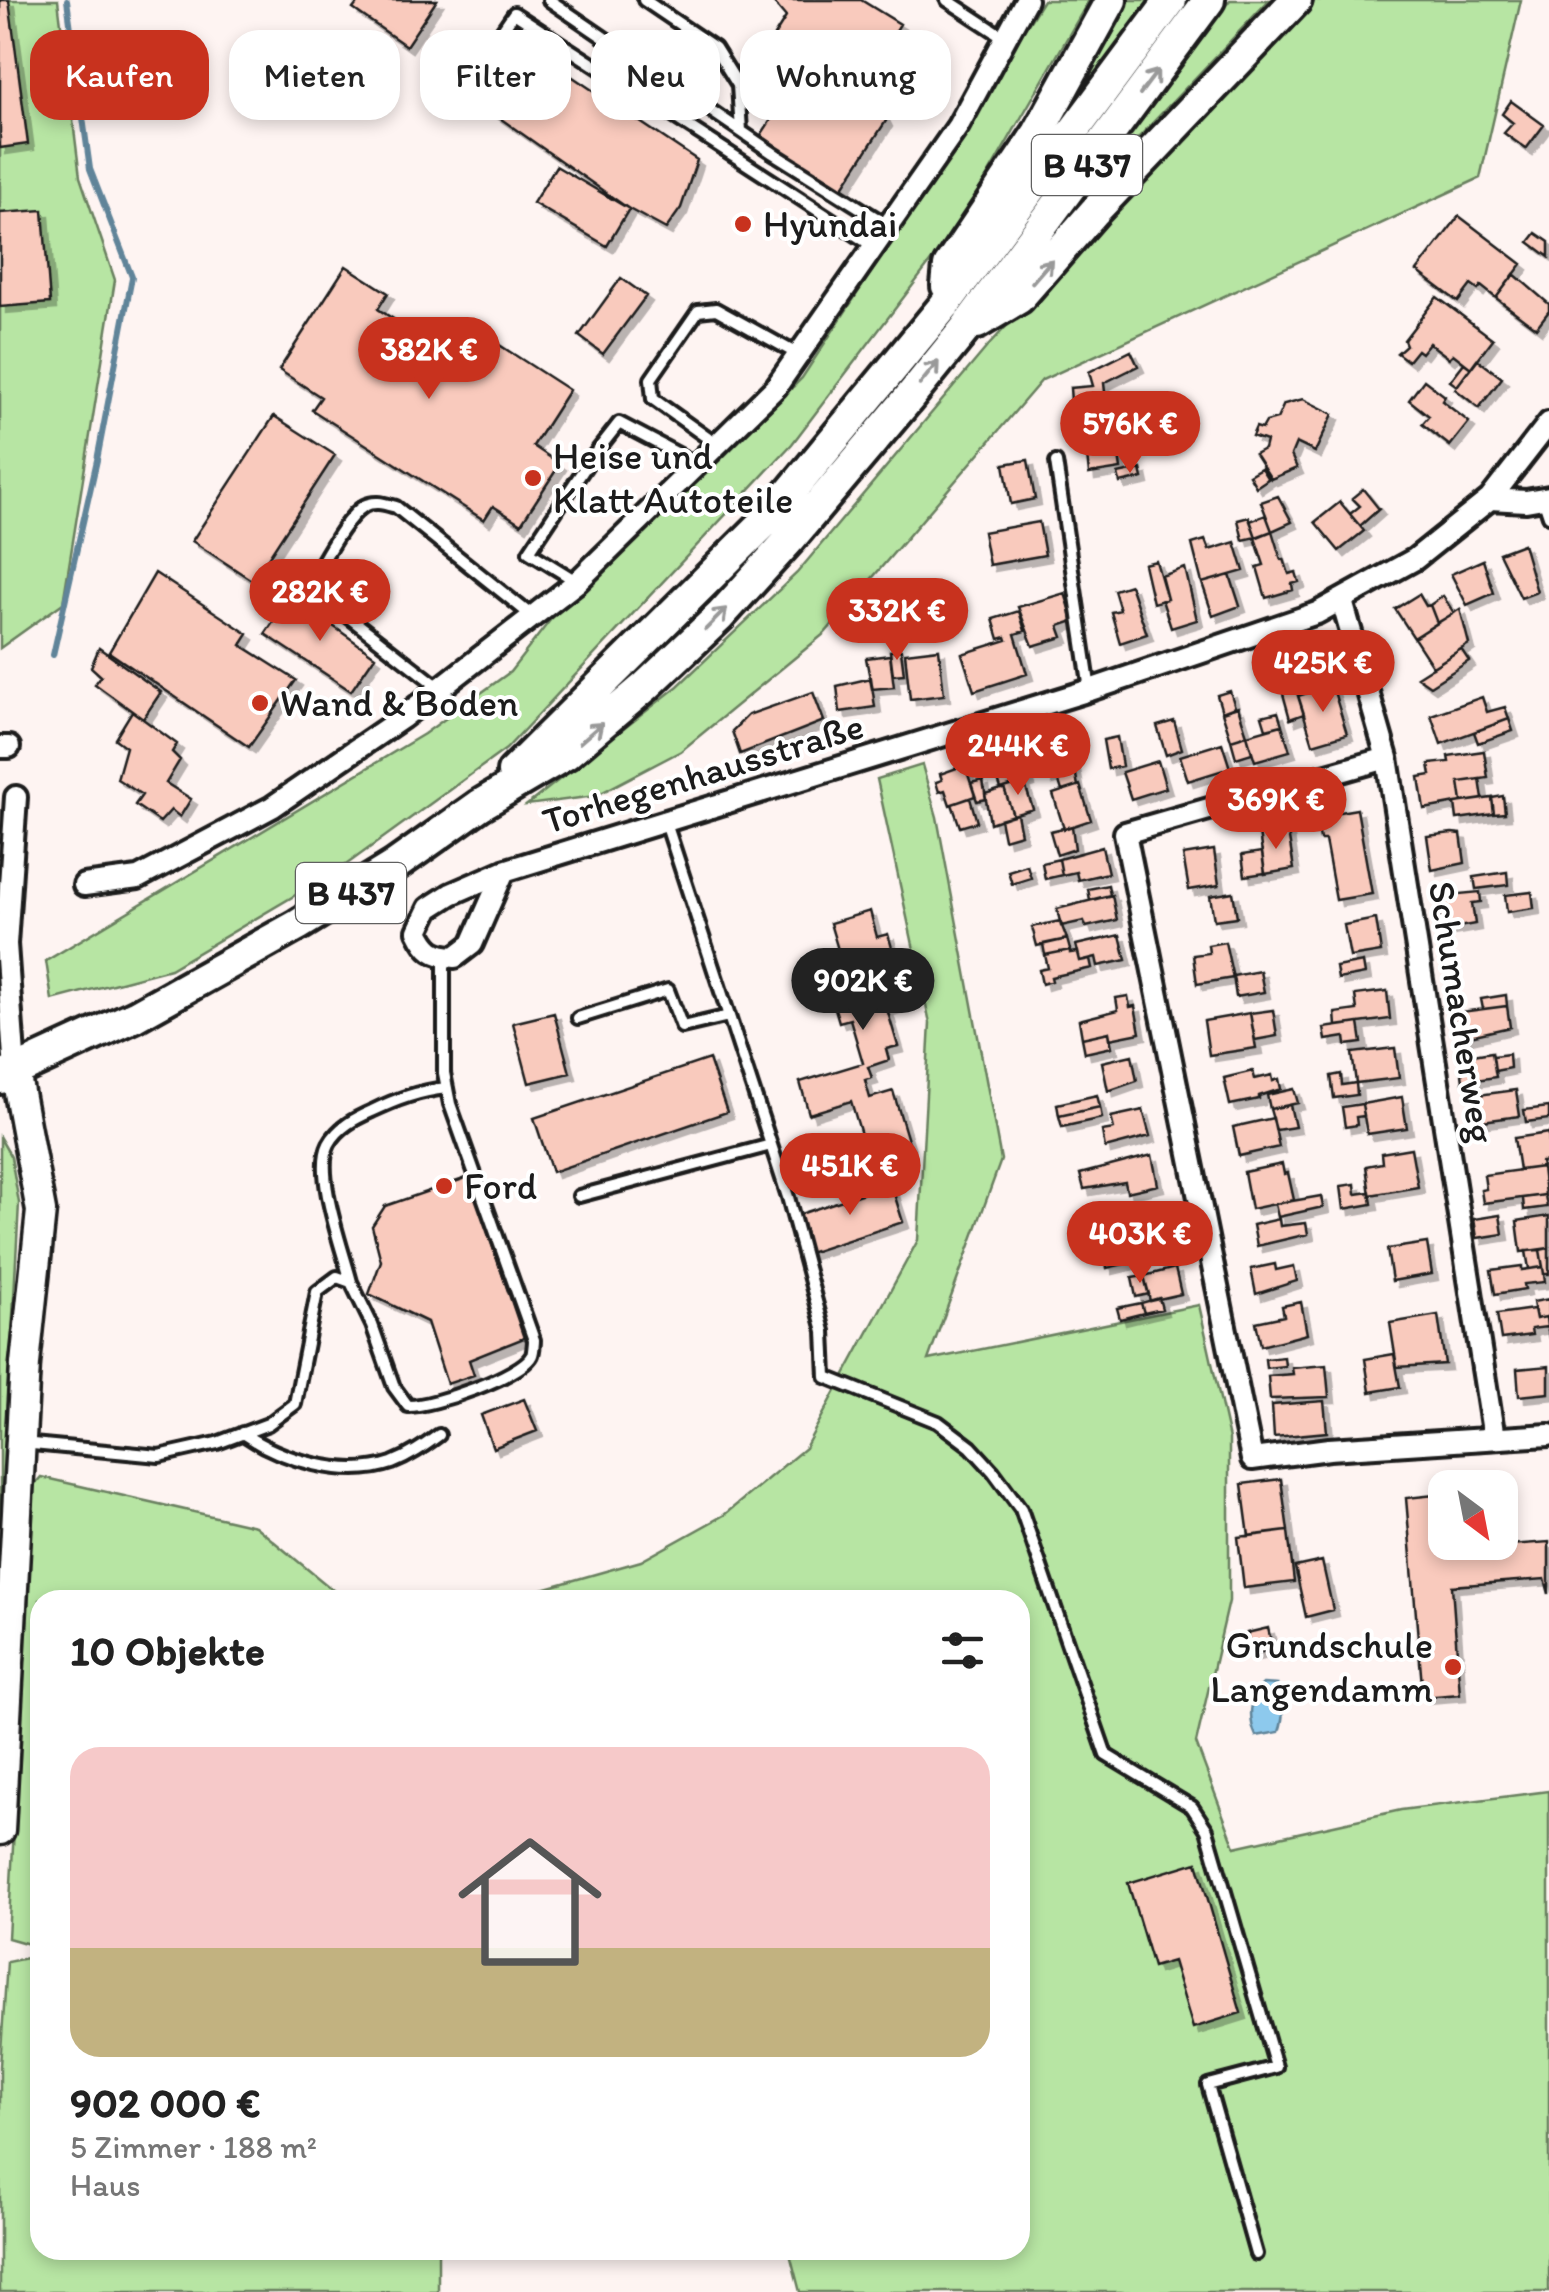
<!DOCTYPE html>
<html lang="de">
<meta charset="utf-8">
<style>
:root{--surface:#fff;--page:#f6f6f6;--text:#222;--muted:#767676;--accent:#c8321e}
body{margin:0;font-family:Itim,sans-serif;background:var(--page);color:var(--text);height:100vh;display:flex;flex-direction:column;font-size:38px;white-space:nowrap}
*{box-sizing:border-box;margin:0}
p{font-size:32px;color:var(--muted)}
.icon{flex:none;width:55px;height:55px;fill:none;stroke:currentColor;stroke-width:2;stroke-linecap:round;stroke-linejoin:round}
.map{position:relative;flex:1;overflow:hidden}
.sheet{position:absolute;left:30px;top:1590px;width:1000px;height:670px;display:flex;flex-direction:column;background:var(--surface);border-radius:30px;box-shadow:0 5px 15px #0003}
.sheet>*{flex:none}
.hud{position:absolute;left:30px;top:30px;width:1000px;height:90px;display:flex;gap:20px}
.needle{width:65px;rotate:148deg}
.controls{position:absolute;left:1428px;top:1470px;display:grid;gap:20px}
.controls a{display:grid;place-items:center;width:90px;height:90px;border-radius:20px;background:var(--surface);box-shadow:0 5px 15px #0003;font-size:50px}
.price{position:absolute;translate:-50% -85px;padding:0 22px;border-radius:35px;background:var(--accent);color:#fff;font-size:32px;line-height:65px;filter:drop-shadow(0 2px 5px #0008)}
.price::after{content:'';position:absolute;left:50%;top:60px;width:30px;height:22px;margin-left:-15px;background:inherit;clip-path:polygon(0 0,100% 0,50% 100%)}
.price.active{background:#222;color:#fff}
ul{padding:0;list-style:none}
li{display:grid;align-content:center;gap:20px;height:530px;padding:0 40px}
li span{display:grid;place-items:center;height:310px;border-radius:30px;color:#555}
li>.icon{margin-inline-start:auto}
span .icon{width:180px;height:180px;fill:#fffc;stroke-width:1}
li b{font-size:42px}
h2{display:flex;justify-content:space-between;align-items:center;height:120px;padding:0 40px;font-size:42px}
.tag{padding:0 35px;border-radius:30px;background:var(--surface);box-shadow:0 5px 15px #0003;font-size:35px;line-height:90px}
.tag.active{background:var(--accent);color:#fff}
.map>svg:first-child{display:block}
.green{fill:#b7e5a3;stroke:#6a8060;stroke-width:2.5}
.water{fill:#8dc9ed;stroke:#608499;stroke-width:2.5}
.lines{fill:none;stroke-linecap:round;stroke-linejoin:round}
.stream{stroke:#608499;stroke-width:6}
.building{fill:#f9cabd;stroke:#1c1c1c;stroke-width:2.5;filter:url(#shadow)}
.lane-casing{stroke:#1c1c1c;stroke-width:18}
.street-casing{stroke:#1c1c1c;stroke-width:28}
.secondary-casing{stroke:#1c1c1c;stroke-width:35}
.primary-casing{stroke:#1c1c1c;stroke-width:38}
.lane{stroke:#fff;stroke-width:10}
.street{stroke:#fff;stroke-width:20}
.secondary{stroke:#fff;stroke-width:28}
.primary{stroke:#fff;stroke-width:30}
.oneway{stroke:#999}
.poi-dot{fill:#c8321e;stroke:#fff;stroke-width:4}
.labels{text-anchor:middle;stroke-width:8;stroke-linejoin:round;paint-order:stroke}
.shield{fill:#fff;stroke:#606060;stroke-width:2.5}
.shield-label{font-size:35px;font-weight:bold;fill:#1c1c1c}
.poi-label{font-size:38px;fill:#1c1c1c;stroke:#fff;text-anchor:start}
.street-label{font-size:38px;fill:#1c1c1c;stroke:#fff}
</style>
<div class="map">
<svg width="1549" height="2292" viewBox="0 0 1549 2292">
<defs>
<filter id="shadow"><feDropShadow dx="6" dy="6" stdDeviation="0" flood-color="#0004"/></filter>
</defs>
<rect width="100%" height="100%" fill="#fef4f2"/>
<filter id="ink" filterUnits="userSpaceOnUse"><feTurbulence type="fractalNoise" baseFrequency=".01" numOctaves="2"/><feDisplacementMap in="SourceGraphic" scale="20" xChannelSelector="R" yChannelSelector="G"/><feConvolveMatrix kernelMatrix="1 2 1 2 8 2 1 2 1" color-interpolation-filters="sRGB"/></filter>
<g filter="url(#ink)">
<!-- green -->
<path class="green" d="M0 0H58L80 177 115 280 63 603 0 648Z
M1043 0H1089L961 222 792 444 506 749 343 867 170 969 52 1000 46 961 424 734 510 672 551 619 705 475 802 378 942 164Z
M1124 0H1152L1064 120 1059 119Z
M1230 0H1269L1082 197Z
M1312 0H1521L1480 178 1042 380 825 633 681 751 595 796 527 805 678 686 797 573 987 347Z
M922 765 937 817 1001 1160 928 1360 1199 1305 1229 1439V1601L1196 1743 1235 1847 1401 1810 1549 1791V2292H800L789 2250H1020V1600H504L641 1561 724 1515 805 1448 918 1240 930 1023 877 779Z
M0 1138 11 1157 19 1203 0 1560Z
M41 1477 255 1526 345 1600H40V2250H438V2292H0V2066L7 1962 27 1958 29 1944 8 1938 33 1486Z"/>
<!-- water -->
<path class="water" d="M1263 1684 1278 1685C1285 1699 1284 1717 1279 1732L1256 1736C1249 1721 1248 1697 1263 1684Z"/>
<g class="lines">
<!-- stream -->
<path class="stream" d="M53 655 97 460 132 277 90 169 67 0"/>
</g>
<!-- building -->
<path class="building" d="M0 0H9L28 144 0 148Z
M360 0H437L406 46 353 9Z
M776 0H861L900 24 866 81 886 121 841 190 759 138 782 103 746 80 786 17 774 3Z
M525 45 697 160 681 208 666 229 629 209 484 107Z
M1511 101 1544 125 1526 149 1504 133 1513 123 1502 114Z
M556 166 629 209 607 246 533 203Z
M43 210 50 303 0 307V213Z
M1459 216 1522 264 1496 298 1481 286 1478 290 1471 285 1458 302 1417 271Z
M1536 233 1549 242V257L1529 242Z
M346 266 388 293 378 309 465 365 484 335 569 390 533 446 560 464 521 524 493 506 484 520 312 410 321 397 279 370Z
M1514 274 1549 304V311L1536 328 1496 298Z
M621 278 646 296 603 354 579 336Z
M1437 297 1493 339 1471 368 1453 354 1449 358 1429 343 1421 353 1417 350 1408 361 1397 353 1406 345 1404 340Z
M1131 351 1138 366 1104 383 1107 410 1072 414 1070 388 1093 386 1089 372Z
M1477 359 1502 378 1479 408 1455 389Z
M1464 363 1471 368 1457 386 1450 381Z
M1424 380 1445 396 1442 401 1469 422 1450 446 1422 424 1429 416 1409 400Z
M1303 399 1333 414 1315 452 1296 443 1291 455 1297 468 1271 479 1255 454 1264 449 1266 441 1252 436 1256 427 1262 429 1266 422 1277 419 1284 404Z
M274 416 335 455 253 581 192 541Z
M1117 442 1121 469 1089 474 1086 446Z
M1028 460 1035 499 1011 504 1004 464Z
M1261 468 1268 479 1256 487 1249 475Z
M1141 469 1143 478 1120 483 1118 474Z
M1363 489 1379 509 1360 526 1350 514 1360 506 1352 498Z
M1278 496 1292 522 1272 531 1261 502Z
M1340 502 1364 531 1339 551 1315 522Z
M1266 515 1272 531 1256 537 1250 521Z
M1249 517 1256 537 1243 540 1238 520Z
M1039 522 1045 555 989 565 983 532Z
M1272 531 1281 560 1284 559 1289 574 1296 572 1299 582 1292 584 1293 590 1266 598 1257 567 1264 565 1255 538Z
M1205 540 1209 550 1235 542 1244 571 1202 583 1192 544Z
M1523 544 1537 592 1521 598 1499 553Z
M1483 560 1494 593 1467 605 1451 574Z
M1156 561 1167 599 1153 603 1144 564Z
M1185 568 1197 620 1171 628 1162 600 1167 599 1161 576Z
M155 573 248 634 241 645 296 680 249 747 109 652Z
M1230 575 1240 606 1213 616 1202 583Z
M1130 585 1147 634 1120 643 1111 612 1120 610 1114 590Z
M1065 593 1074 621 1059 626 1063 637 1033 646 1018 607Z
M1419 594 1426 606 1430 605 1437 623 1414 638 1395 609Z
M291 596 375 656 351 691 265 634Z
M1443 596 1454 613 1437 623 1430 605Z
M1460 609 1469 644 1433 667 1414 638Z
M1019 611 1025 631 1015 634 1027 674 974 691 962 654 1007 640 1006 637 999 639 993 619Z
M99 648 161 692 143 719 95 684 101 676 91 667Z
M939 649 944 695 910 699 905 653Z
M1461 649 1469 661 1430 686 1417 677Z
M901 650 904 674 893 675 890 651Z
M890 655 894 687 872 689 866 658Z
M871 678 875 707 840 712 837 686Z
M1332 685 1347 734 1313 744 1298 696Z
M1295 686 1304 714 1290 719 1282 690Z
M1230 691 1235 707 1222 712 1217 695Z
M813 692 824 721 740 754 732 731 748 715Z
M1482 697 1487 712 1505 707 1509 719 1441 744 1431 715Z
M1238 707 1247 735 1231 740 1222 712Z
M132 711 177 744 172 752 180 760 166 783 191 799 180 817 171 810 160 822 135 805 142 795 117 779 126 747 115 739Z
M1278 712 1282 725 1266 729 1262 716Z
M1509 719 1513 731 1478 743 1474 732Z
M1174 721 1182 749 1166 755 1157 726Z
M1282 725 1290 751 1255 761 1247 735Z
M1065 734 1068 743 1075 741 1078 752 1072 754 1078 786 1062 791 1057 775 1047 778 1036 743Z
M1247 735 1252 753 1236 758 1231 740Z
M1117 737 1122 766 1108 769 1103 740Z
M1222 743 1230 768 1188 781 1180 756Z
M1019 749 1029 780 1001 789 991 758Z
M1484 751 1488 778 1459 782 1462 802 1424 809 1419 777 1431 775 1429 764 1449 762 1448 756Z
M1158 761 1166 788 1131 799 1122 772Z
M965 765 975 796 950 805 945 790 939 792 936 782 942 780 940 774Z
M1480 779 1483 799 1462 802 1459 782Z
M983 780 986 799 977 801 971 783Z
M1024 782 1033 809 1013 815 1004 788Z
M1080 785 1091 820 1064 829 1053 794Z
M1004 788 1013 815 990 823 985 794Z
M1503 796 1505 813 1494 814 1492 798Z
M970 798 977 822 960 827 952 804Z
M1492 798 1494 814 1457 819 1455 803Z
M1357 809 1372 894 1336 900 1325 840H1320L1316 816Z
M1017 814 1021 834 1004 839 1000 819Z
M1072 826 1075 849 1057 855 1050 831Z
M1273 830 1274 834 1288 832 1294 869 1265 874 1259 833Z
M1452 833 1461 834 1465 863 1432 870 1427 836Z
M1102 847 1108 873 1078 880 1076 872 1062 875 1059 859Z
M1214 850 1219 885 1189 890 1183 855Z
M1262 852 1265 873 1245 876 1242 855Z
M1059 859 1062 875 1045 879 1042 863Z
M1027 865 1031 878 1012 884 1008 871Z
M1507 872 1508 885 1476 889 1474 877Z
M1108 885 1110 895 1090 900 1088 889Z
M1233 892 1237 917 1214 920 1210 896Z
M1480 892 1481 902 1472 903 1475 924 1442 930 1437 896Z
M1532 892 1534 908 1507 912 1505 895Z
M1112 895 1117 920 1086 927 1084 921 1061 926 1057 909Z
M870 911 877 937 888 934 908 1003 887 1009 898 1046 886 1049 889 1060 868 1067 872 1078 865 1080 870 1098 893 1091 909 1144 849 1162 843 1144 862 1138 851 1101 809 1114 800 1082 863 1063 850 1019 839 1022 820 958 839 953 830 923Z
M1376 919 1381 952 1350 957 1344 925Z
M1060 921 1067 939 1037 946 1032 927Z
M1120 935 1126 960 1098 966 1096 957 1080 961 1076 945Z
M1067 939 1070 950 1045 955 1043 944Z
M1225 942 1233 978 1197 984 1193 955 1209 953 1208 945Z
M1070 950V953L1078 952 1080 961 1090 959 1092 968 1051 977 1052 981 1042 984 1039 970 1048 968 1045 955Z
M1363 962 1365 974 1338 979 1336 967Z
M1260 971 1264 992 1236 997 1233 976Z
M1387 991 1390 1019 1336 1026 1335 1013 1357 1010 1355 995Z
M1506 995 1507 1006 1483 1009 1481 999Z
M1128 996 1130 1007 1135 1006 1140 1033 1110 1039 1109 1032 1082 1038 1079 1020 1118 1010 1116 998Z
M1507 1006 1510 1027 1457 1039 1453 1013Z
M1273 1010 1277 1036 1255 1040 1250 1013Z
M554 1013 570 1073 529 1083 513 1023Z
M1250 1013 1256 1048 1209 1055 1204 1021Z
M1359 1023 1362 1043 1346 1045 1345 1037 1326 1040 1324 1028Z
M1109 1032 1112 1047 1085 1053 1082 1038Z
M1395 1048 1399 1078 1356 1083 1352 1053Z
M1492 1052 1496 1077 1463 1082 1460 1057Z
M1509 1054 1510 1068 1495 1071 1493 1056Z
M1132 1055 1137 1081 1108 1091 1102 1062Z
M709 1059 727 1112 552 1172 534 1118Z
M1253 1071 1255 1079 1272 1075 1273 1081 1279 1079 1281 1089 1259 1096V1099L1230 1105 1224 1078Z
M1341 1074 1342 1085 1356 1083 1357 1095 1334 1098 1331 1076Z
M1294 1089 1298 1103 1270 1109 1267 1095Z
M1516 1090 1520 1116 1482 1121 1478 1095Z
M1097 1095 1100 1107 1059 1116 1057 1104Z
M1402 1097 1407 1128 1367 1134 1362 1104Z
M1362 1104 1364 1116 1356 1117 1357 1125 1345 1127 1342 1107Z
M1290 1105 1295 1127 1276 1130 1270 1109Z
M1100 1107 1102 1118 1062 1127 1059 1116Z
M1549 1107V1119L1526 1122 1524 1110Z
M1143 1110 1150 1136 1105 1148 1102 1131 1114 1129 1111 1117Z
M1273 1118 1279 1147 1239 1156 1233 1127Z
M1549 1133V1161L1541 1162 1542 1167 1519 1170 1514 1138Z
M1411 1148 1418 1187 1370 1195 1366 1166 1382 1163 1381 1153Z
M1152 1155 1158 1185 1127 1192 1125 1182 1084 1189 1080 1174Z
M1282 1164 1284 1174 1288 1173 1294 1200 1251 1209 1244 1172Z
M1542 1167 1545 1195 1483 1203 1481 1190 1486 1189 1484 1175Z
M469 1177 524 1338 469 1360 474 1375 447 1384 427 1322 369 1294 381 1261 372 1226 385 1206Z
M891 1184 903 1222 809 1253 797 1215Z
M1355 1184 1356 1194 1370 1192 1372 1204 1344 1209 1341 1186Z
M1545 1195 1547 1207 1524 1210 1523 1198Z
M1321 1196 1323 1207 1278 1217 1275 1204Z
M1162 1212 1169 1243 1124 1252 1117 1221Z
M1500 1215 1503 1234 1477 1238 1474 1219Z
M1549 1216V1248L1521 1252 1517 1221Z
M1279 1219 1280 1226 1306 1223 1308 1234 1257 1246 1253 1225Z
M1427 1243 1432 1274 1392 1281 1387 1249Z
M1549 1248V1274H1544L1540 1250Z
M1540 1250 1543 1267 1529 1269 1526 1251Z
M1130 1251 1132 1262 1107 1268 1104 1256Z
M1275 1264 1276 1270 1294 1266 1297 1281 1256 1294 1251 1269Z
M1522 1266V1270L1543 1267 1545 1282 1524 1284 1525 1289 1495 1294 1491 1270Z
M1175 1268 1181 1294 1150 1301 1144 1276Z
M1144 1276 1149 1294 1136 1297 1132 1278Z
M1159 1298 1162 1309 1144 1313 1141 1303Z
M1549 1299V1338L1546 1317 1536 1319 1533 1302Z
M1301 1302 1307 1334 1261 1346 1256 1322 1284 1316 1282 1306Z
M1141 1303 1144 1313 1120 1319 1117 1308Z
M1534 1309 1536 1319 1546 1317 1547 1327 1531 1329 1532 1335 1501 1339 1497 1314Z
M1438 1315 1445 1364 1397 1367 1390 1323Z
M1394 1354 1400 1387 1370 1392 1365 1359Z
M1284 1357 1285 1366 1266 1368 1265 1359Z
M1326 1365 1329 1397 1270 1399 1268 1376 1293 1374 1292 1368Z
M1549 1366V1393L1519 1396 1517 1369Z
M524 1399 537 1431 493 1448 481 1415Z
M1324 1401 1327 1432 1274 1437 1272 1405Z
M1281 1479 1288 1531 1249 1536 1242 1484Z
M1445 1494V1542H1454V1549L1549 1542V1594L1545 1579 1452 1586 1460 1694 1423 1697 1406 1498Z
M1288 1531 1294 1582 1244 1588 1238 1537Z
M1322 1561 1333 1610 1306 1617 1295 1567Z
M1268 1628 1273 1650 1252 1654 1247 1633Z
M1197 1862 1241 2013 1193 2028 1173 1961 1153 1967 1128 1883Z"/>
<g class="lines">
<!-- lane casing -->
<g class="lane-casing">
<path id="lane" d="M549 0 773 153 889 226
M644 0 715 48 738 85 741 131
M947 0 1005 38
M477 67 514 13 873 246
M716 444 653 399 651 379 698 311 716 309 799 355
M1056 462 1090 690
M1543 498 1549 516
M576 581 529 552 590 460 619 423 697 464
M440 688 323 597 315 574C326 556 346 517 364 506 375 500 385 504 396 507L532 616
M666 823 788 1197 824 1331 826 1377 938 1422 971 1447 993 1471 1021 1509 1106 1755 1192 1807 1207 1830 1276 2067 1208 2085 1256 2254
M578 1018 668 990 682 1027 729 1016
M579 1196 771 1145
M351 1282C343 1250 314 1173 329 1144 338 1127 356 1118 372 1111 397 1099 419 1091 447 1088
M242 1433C281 1460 346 1479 392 1463 410 1456 424 1446 439 1435
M22 1443 159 1456 217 1443 268 1424 295 1404 317 1292 337 1277 351 1282 372 1325 394 1387 408 1406C431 1407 522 1376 532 1355 533 1354 534 1342 534 1340L450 1104 444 1073V956"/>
</g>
<!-- street casing -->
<g class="street-casing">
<path id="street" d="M1490 499 1526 501 1549 497
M1342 601 1387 758 1494 1438
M0 747H9
M1387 758 1125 833 1252 1459 1329 1449 1549 1435
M504 871 472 944 455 957C434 956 427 950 418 931L429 908 451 894 504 871 1090 690 1317 613 1415 559 1490 499 1549 423
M84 885 138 878 272 807 402 718 577 582 776 387 958 126 1026 0
M15 1071 6 944 16 797"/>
</g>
<!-- secondary casing -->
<g class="secondary-casing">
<path id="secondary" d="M0 1830 25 1364 41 1211 15 1071"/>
</g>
<!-- primary casing -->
<g class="primary-casing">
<path id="primary" d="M947 286 949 266 1038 133 1111 0
M977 323 1019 298 1094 212 1296 0
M513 772 769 518 944 306 1171 0
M0 1078 135 1016 298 925 394 866 480 805 566 754 646 686 720 616 790 539 909 398 965 329 1209 0"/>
</g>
<!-- lane -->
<use href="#lane" class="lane"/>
<!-- street -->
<use href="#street" class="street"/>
<!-- secondary -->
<use href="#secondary" class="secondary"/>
<!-- primary -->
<use href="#primary" class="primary"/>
</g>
<!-- one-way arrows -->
<defs><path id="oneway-shaft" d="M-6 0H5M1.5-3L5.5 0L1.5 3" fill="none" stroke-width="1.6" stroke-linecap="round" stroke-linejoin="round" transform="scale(2.5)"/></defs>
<g class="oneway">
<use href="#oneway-shaft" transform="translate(1149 82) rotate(-53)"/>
<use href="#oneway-shaft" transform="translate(1042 271) rotate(-49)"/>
<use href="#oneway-shaft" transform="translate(929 373) rotate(-51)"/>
<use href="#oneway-shaft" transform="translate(716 619) rotate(-45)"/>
<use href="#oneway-shaft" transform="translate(591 733) rotate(-41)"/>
</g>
</g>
<!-- markers -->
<g class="poi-dot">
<circle cx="743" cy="224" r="10"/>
<circle cx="533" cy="478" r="10"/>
<circle cx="260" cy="703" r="10"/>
<circle cx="444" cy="1186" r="10"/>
<circle cx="1453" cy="1667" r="10"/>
</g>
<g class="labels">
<!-- shield labels -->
<g class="shield">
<rect x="1032" y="135" width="110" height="60" rx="8"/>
<rect x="296" y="863" width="110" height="60" rx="8"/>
</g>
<g class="shield-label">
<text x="1087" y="177">B 437</text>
<text x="351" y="905">B 437</text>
</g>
<!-- poi labels -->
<g class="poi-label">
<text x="763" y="237">Hyundai</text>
<text x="553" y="469">Heise und<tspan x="553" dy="44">Klatt Autoteile</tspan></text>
<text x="280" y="716">Wand &amp; Boden</text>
<text x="464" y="1199">Ford</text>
<text x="1433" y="1658" text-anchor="end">Grundschule<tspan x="1433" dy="44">Langendamm</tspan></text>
</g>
<!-- street labels -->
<g class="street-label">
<text transform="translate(703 773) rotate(-17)" y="13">Torhegenhausstraße</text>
<text transform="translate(1462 1012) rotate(81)" y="13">Schumacherweg</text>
</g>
</g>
</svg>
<div class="controls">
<a><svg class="needle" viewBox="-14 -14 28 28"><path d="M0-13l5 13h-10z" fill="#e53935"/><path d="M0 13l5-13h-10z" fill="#767676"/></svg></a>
</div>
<b class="price" style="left:429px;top:402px">382K €</b>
<b class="price" style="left:1130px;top:476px">576K €</b>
<b class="price" style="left:320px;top:644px">282K €</b>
<b class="price" style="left:897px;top:663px">332K €</b>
<b class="price" style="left:1323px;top:715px">425K €</b>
<b class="price" style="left:1018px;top:798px">244K €</b>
<b class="price" style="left:1276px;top:852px">369K €</b>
<b class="price active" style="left:863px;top:1033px">902K €</b>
<b class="price" style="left:850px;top:1218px">451K €</b>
<b class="price" style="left:1140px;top:1286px">403K €</b>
<div class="hud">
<a class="tag active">Kaufen</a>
<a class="tag">Mieten</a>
<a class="tag">Filter</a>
<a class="tag">Neu</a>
<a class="tag">Wohnung</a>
</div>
<section class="sheet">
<h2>10 Objekte<svg class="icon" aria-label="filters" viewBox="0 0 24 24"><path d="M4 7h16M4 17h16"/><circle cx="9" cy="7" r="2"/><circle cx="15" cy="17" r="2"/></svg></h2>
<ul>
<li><span style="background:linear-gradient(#f6c9c9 65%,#c2b280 0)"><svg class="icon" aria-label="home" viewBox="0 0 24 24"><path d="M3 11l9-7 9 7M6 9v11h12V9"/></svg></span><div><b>902 000 €</b><p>5 Zimmer · 188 m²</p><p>Haus</p></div></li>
</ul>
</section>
</div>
